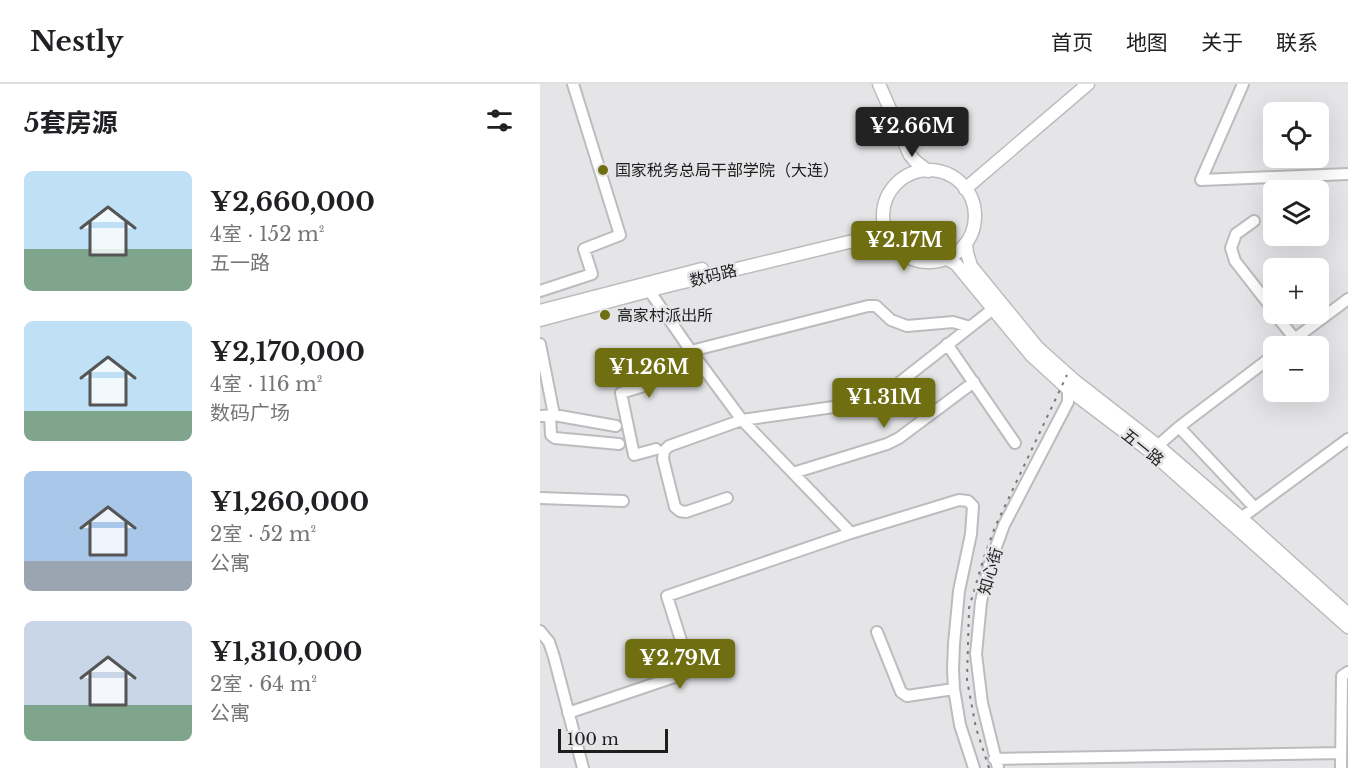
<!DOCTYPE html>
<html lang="zh">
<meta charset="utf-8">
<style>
:root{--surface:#fff;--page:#f2f2f2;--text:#202124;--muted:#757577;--line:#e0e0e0;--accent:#6f6e10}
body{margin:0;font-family:"Libre Baskerville","Noto Sans SC",serif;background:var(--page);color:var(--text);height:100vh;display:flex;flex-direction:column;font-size:22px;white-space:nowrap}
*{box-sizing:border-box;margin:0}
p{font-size:20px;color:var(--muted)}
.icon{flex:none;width:33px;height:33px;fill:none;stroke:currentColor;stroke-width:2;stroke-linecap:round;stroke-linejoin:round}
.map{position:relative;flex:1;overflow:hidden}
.side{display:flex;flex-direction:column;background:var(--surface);width:540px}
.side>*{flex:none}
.controls{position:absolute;left:723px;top:18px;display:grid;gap:12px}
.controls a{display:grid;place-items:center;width:66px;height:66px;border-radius:9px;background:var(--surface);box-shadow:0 6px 24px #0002;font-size:30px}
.scale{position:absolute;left:18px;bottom:15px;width:110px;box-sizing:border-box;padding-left:6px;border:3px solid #1e1e1f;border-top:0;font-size:16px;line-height:21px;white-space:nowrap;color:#1e1e1f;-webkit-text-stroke:4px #e5e5e8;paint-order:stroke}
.price{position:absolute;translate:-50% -51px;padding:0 14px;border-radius:6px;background:var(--accent);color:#fff;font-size:20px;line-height:39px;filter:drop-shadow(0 2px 3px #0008)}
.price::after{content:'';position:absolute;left:50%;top:36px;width:18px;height:14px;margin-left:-9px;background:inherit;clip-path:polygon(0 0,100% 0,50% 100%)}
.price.selected{background:#222;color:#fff}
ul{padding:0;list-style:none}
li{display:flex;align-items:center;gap:18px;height:150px;padding:0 24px}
li span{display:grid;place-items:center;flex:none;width:168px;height:120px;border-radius:9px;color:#555}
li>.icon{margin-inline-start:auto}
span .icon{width:72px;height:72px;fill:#fffc;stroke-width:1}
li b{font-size:26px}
h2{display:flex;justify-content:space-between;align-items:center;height:72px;padding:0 24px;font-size:26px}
header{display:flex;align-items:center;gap:36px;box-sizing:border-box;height:84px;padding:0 30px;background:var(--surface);border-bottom:2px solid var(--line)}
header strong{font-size:28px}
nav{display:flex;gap:33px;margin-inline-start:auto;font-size:21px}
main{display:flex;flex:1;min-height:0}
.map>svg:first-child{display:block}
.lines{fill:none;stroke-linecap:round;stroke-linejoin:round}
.minor-casing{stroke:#bcbcbf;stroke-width:14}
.major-casing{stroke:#bcbcbf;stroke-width:15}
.minor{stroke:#fff;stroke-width:10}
.major{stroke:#fff;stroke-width:12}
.rail{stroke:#767678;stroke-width:2;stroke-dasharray:3 6;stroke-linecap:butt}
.poi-dot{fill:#6f6e10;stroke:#e5e5e8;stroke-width:2}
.labels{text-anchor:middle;stroke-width:5;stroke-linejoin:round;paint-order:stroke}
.poi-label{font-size:16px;fill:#1e1e1f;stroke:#e5e5e8;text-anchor:start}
.street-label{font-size:16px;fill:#1e1e1f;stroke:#e5e5e8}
</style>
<header>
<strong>Nestly</strong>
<nav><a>首页</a><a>地图</a><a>关于</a><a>联系</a></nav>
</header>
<main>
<section class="side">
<h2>5套房源<svg class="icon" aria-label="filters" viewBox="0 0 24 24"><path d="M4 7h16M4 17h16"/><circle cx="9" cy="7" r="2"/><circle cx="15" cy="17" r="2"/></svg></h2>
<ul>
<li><span style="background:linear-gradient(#bfe0f5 65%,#7fa58c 0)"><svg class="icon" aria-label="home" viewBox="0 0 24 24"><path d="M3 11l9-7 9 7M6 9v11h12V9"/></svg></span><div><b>¥2,660,000</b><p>4室 · 152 m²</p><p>五一路</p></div></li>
<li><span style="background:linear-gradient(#bfe0f5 75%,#7fa58c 0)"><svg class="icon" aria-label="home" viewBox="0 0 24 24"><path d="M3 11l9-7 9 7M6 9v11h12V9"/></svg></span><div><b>¥2,170,000</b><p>4室 · 116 m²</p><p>数码广场</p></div></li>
<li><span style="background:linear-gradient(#a9c7e8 75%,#9aa5b1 0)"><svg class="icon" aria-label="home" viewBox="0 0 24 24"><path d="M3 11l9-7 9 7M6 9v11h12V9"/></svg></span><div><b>¥1,260,000</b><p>2室 · 52 m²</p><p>公寓</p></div></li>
<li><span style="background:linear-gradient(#c9d6e8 70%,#7fa58c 0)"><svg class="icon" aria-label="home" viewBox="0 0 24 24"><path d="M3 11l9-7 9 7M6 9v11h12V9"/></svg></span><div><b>¥1,310,000</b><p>2室 · 64 m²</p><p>公寓</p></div></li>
</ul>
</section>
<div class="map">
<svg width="808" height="684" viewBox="0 0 808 684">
<rect width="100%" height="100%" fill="#e5e5e8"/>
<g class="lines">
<!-- minor casing -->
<g class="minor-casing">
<path id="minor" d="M703 0 661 96 808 90
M714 137 696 150 691 164 695 177 734 227
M106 202 151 267 202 336 311 449
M0 207 52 190 44 165 80 151 33 0
M735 230 755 255
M0 260 14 331
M407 260 475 359
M745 262 808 215
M10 331 11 351 15 354 79 360
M0 332 14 331 76 342
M639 343 715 424
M116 365 94 371 81 309 107 301 120 288 151 267 328 222H336L351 236 367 242 413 238 430 243
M614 365 639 343 734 271
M253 389 347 360 359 354 434 298
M0 414 83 417
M187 414 146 428 140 427 135 423 123 375 124 367 129 362 202 336 336 317 453 225
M694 437 701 434 808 355
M0 547 9 558 14 573 43 684
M337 548 361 608 367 612 414 605
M28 629 146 589 149 582 127 512 311 449 419 416 428 417 433 422 431 450 419 507 414 560 413 586 414 605 420 641 434 684
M454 675 801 669
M458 684 442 619 436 570 441 518 449 482 464 441 528 318V305
M801 684 802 592 808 588"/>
</g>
<!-- major casing -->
<g class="major-casing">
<path id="major" d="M339 0 370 71 375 77 388 87
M343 132a46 46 0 1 1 92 0a46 46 0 1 1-92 0Z
M425 105 548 0
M426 159 427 169 431 182 498 264 535 297 617 361 698 431 808 530
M407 175 416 180 491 271 528 305 611 368 808 543
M0 227 162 185
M0 236 123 203 346 149"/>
</g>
<!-- minor -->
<use href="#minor" class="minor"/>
<!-- major -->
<use href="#major" class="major"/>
<!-- rail -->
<path class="rail" d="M449 684 436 644 427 596 429 524 444 473 455 443 527 291"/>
</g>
<!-- markers -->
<g class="poi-dot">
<circle cx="63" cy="86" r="6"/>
<circle cx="65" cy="231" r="6"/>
</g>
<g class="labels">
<!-- poi labels -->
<g class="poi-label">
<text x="75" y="92">国家税务总局干部学院（大连）</text>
<text x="77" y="237">高家村派出所</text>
</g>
<!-- street labels -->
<g class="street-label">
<text transform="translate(173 191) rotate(-14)" y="6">数码路</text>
<text transform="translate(603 363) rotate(39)" y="6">五一路</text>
<text transform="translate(450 487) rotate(-74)" y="6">知心街</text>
</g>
</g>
</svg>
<div class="controls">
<a><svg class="icon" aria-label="locate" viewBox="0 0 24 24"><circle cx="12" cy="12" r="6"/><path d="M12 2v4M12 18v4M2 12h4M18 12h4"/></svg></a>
<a><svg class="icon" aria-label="layers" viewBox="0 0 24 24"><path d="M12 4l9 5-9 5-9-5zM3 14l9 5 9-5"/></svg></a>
<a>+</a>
<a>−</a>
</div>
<div class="scale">100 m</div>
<b class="price selected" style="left:372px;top:74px">¥2.66M</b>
<b class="price" style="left:364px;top:188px">¥2.17M</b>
<b class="price" style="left:109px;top:315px">¥1.26M</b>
<b class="price" style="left:344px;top:345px">¥1.31M</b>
<b class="price" style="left:140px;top:606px">¥2.79M</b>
</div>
</main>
